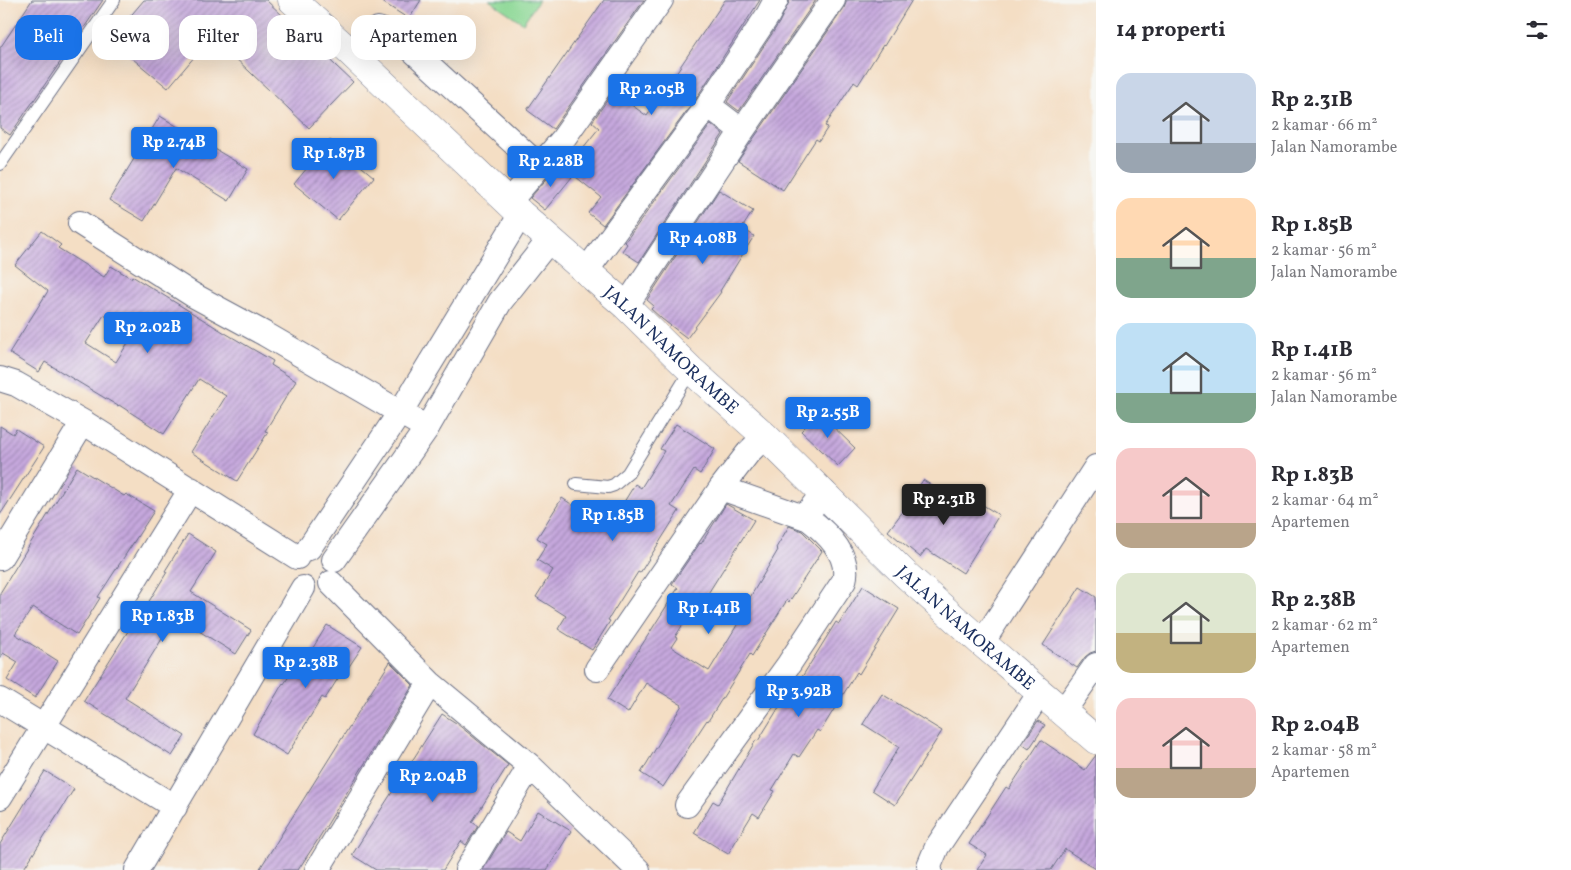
<!DOCTYPE html>
<html lang="id">
<meta charset="utf-8">
<style>
:root{--surface:#fff;--page:#f2f2f3;--text:#2b2b33;--muted:#7c7c81;--accent:#1a73e8}
body{margin:0;font-family:Vollkorn,serif;background:var(--page);color:var(--text);height:100vh;display:flex;flex-direction:column;font-size:19px;white-space:nowrap}
*{box-sizing:border-box;margin:0}
p{font-size:16px;color:var(--muted)}
.icon{flex:none;width:28px;height:28px;fill:none;stroke:currentColor;stroke-width:2;stroke-linecap:round;stroke-linejoin:round}
.map{position:relative;flex:1;overflow:hidden}
.drawer{display:flex;flex-direction:column;background:var(--surface);width:475px}
.drawer>*{flex:none}
.top-card{position:absolute;left:15px;top:15px;width:475px;height:45px;display:flex;gap:10px}
.price{position:absolute;translate:-50% -42px;padding:0 11px;border-radius:5px;background:var(--accent);color:#fff;font-size:16px;line-height:32px;filter:drop-shadow(0 1px 2px #0008)}
.price::after{content:'';position:absolute;left:50%;top:30px;width:15px;height:11px;margin-left:-8px;background:inherit;clip-path:polygon(0 0,100% 0,50% 100%)}
.price.current{background:#222;color:#fff}
ul{padding:0;list-style:none}
li{display:flex;align-items:center;gap:15px;height:125px;padding:0 20px}
li span{display:grid;place-items:center;flex:none;width:140px;height:100px;border-radius:15px;color:#555}
li>.icon{margin-inline-start:auto}
span .icon{width:60px;height:60px;fill:#fffc;stroke-width:1}
li b{font-size:21px}
h2{display:flex;justify-content:space-between;align-items:center;height:60px;padding:0 20px;font-size:21px}
.chip{padding:0 18px;border-radius:15px;background:var(--surface);box-shadow:0 5px 20px #0002;font-size:18px;line-height:45px}
.chip.current{background:var(--accent);color:#fff}
main{display:flex;flex:1;min-height:0}
.map>svg:first-child{display:block}
.park{fill:#8cd895;stroke:#54847a}
.building{fill:url(#building-hatch);fill-rule:evenodd}
.lines{fill:none;stroke-linecap:round;stroke-linejoin:round}
.lane-casing{stroke:#676c82;stroke-width:14}
.street-casing{stroke:#676c82;stroke-width:26}
.secondary-casing{stroke:#676c82;stroke-width:29}
.lane{stroke:#fff;stroke-width:12}
.street{stroke:#fff;stroke-width:24}
.secondary{stroke:#fff;stroke-width:28}
.labels{text-anchor:middle;stroke-width:4;stroke-linejoin:round;paint-order:stroke}
.street-label{font-size:18px;fill:#1b2f5e;stroke:#f6f6f2}
</style>
<main>
<div class="map">
<svg width="1096" height="870" viewBox="0 0 1096 870">
<defs>
<pattern id="building-hatch" width="6" height="6" patternUnits="userSpaceOnUse" patternTransform="scale(1.25)"><rect width="6" height="6" fill="#c6a8dd"/><path d="M-1 1l2-2M0 6l6-6M5 7l2-2" fill="none" stroke="#a089b6"/></pattern>
</defs>
<rect width="100%" height="100%" fill="#f6f6f2"/>
<filter id="ink" filterUnits="userSpaceOnUse"><feTurbulence type="fractalNoise" baseFrequency=".02" numOctaves="2"/><feDisplacementMap in="SourceGraphic" scale="10" xChannelSelector="R" yChannelSelector="G"/><feConvolveMatrix kernelMatrix="1 2 1 2 8 2 1 2 1" color-interpolation-filters="sRGB"/></filter>
<filter id="wash" filterUnits="userSpaceOnUse"><feTurbulence type="fractalNoise" baseFrequency=".0096" numOctaves="4" result="noise"/><feDisplacementMap in="SourceGraphic" scale="20" xChannelSelector="R" yChannelSelector="G"/><feGaussianBlur stdDeviation="1.12" result="paint"/><feColorMatrix in="noise" values="0 0 0 0 0 0 0 0 0 0 0 0 0 0 0 0 0 1.4 0 .05"/><feComposite in="paint" operator="in"/></filter>
<g filter="url(#wash)">
<rect width="100%" height="100%" fill="#f4dec4"/>
<!-- park -->
<path class="park" d="M489 0H539L523 23Z"/>
<g id="blocks">
<!-- building -->
<path class="building" d="M32 0H103L10 135 0 128V48Z
M144 0H266L353 82 309 128 212 36 168 88 110 40Z
M379 0H421L409 19Z
M604 0H644L553 129 527 110Z
M725 0H760L697 97 603 225 588 213 601 197 566 169 599 128 592 122 613 92 647 116Z
M790 0H816L739 111 727 102 779 23Z
M847 0H912L884 46 883 45 858 85 854 82 825 126 828 127 819 141 816 139 783 190 738 161 844 8Z
M160 116 248 169 229 201 176 168 144 221 109 200Z
M711 124 723 134 639 262 622 251 627 244 625 242Z
M330 140 374 177 338 220 294 184Z
M558 166 572 177 545 210 530 198Z
M719 190 753 211 742 228 754 236 720 291 721 292 687 338 662 319 651 309 654 306 647 300Z
M42 231 61 245 58 248 104 277 111 266 131 278 132 276 225 333 273 361 271 365 296 381 265 431 268 432 237 481 191 452 226 396 199 379 164 434 119 405 118 406 45 362 39 372 9 353 48 291 15 265ZM104 315 134 333 116 362 86 343Z
M819 413 855 448 838 466 801 431Z
M676 424 715 449 700 474 694 470 671 506 679 511 640 573 638 572 608 620 610 621 592 650 558 629 566 616 536 597 553 570 537 560 547 544 537 538 562 498 608 528 635 484 641 488 664 451 660 449Z
M0 426 13 434 16 429 44 447 0 515Z
M77 467 124 496 126 494 154 511 98 597 100 598 77 635 33 607 15 634 58 661 35 698 7 680 18 662 3 653 0 659V593Z
M923 480 959 503 965 494 999 515 963 573 926 549 920 557 888 531 904 510Z
M726 504 754 520 702 603 698 600 675 637 677 638 671 647 709 671 745 612 742 611 778 550 776 548 789 526 802 531 822 551 789 602 787 600 752 656 750 654 708 721 707 720 663 787 641 773 682 705 646 683 628 713 607 700 678 588 672 584 700 543 701 544Z
M188 534 216 552 191 592 251 630 236 654 178 618 167 635 165 634 125 698 185 736 172 756 84 701 135 620 137 621 167 572 165 571Z
M863 586 899 609 859 674 857 672 820 732 817 730 799 757 794 754 772 790 775 791 759 817 753 813 728 854 694 833 713 801 718 804 756 740 758 741 794 683 797 685 836 622 839 624Z
M1080 587 1096 597V651L1090 653 1085 657 1077 668 1043 645Z
M327 625 362 647 344 674 342 672 325 699 322 697 287 755 253 734 283 683 284 684 302 656 306 659Z
M390 662 413 685 317 841 298 870H259Z
M882 694 942 731 895 805 872 790 899 747 863 724Z
M442 714 456 723 508 765 472 822 478 826 466 845 461 841 443 870H376L352 855Z
M1038 721 1045 725 1029 749 1022 744Z
M1041 740 1085 770 1096 755V869L1065 849 1051 870H977L987 855 969 844 1006 787 1009 789Z
M45 771 74 789 23 870H0V844Z
M538 811 571 831 547 870H483L506 832 520 841Z"/>
</g>
</g>
<g filter="url(#ink)">
<use href="#blocks" fill-opacity="0" stroke="#676c82" stroke-width="1"/>
<g class="lines">
<!-- lane casing -->
<g class="lane-casing">
<path id="lane" d="M0 164 114 0
M576 484 608 487 614 485 628 473 691 370"/>
</g>
<!-- street casing -->
<g class="street-casing">
<path id="street" d="M349 51 378 29 387 32 410 48 539 166
M708 105 742 131
M509 202 563 139 661 0
M80 223 193 295 265 334 427 428
M586 271 708 105 768 15 776 0
M626 306 742 131 833 0
M0 379 16 384 83 422 297 557
M721 488 809 519
M309 548 401 411 521 214
M0 558 83 422
M334 560 427 428 500 302 550 239
M331 583 430 683 530 766 638 870
M982 643 1096 467
M597 669 721 488 748 453 765 436
M0 700 175 807
M1063 712 1096 665
M0 797 191 489
M687 805 789 664 844 581C851 556 827 533 809 519V511L824 492
M137 870 303 588
M317 870 430 683
M467 870 530 766
M930 870 929 866 937 847 1040 693"/>
</g>
<!-- secondary casing -->
<g class="secondary-casing">
<g id="secondary">
<path id="s1" d="M292 0 349 51 521 214 626 306 691 370 765 436 905 574 982 643 1096 740"/>
</g>
</g>
<!-- lane -->
<use href="#lane" class="lane"/>
<!-- street -->
<use href="#street" class="street"/>
<!-- secondary -->
<use href="#secondary" class="secondary"/>
</g>
</g>
<g class="labels">
<!-- street labels -->
<g class="street-label">
<text dy="6" stroke="none"><textPath href="#s1" startOffset="516">JALAN NAMORAMBE</textPath></text>
<text dy="6" stroke="none"><textPath href="#s1" startOffset="921">JALAN NAMORAMBE</textPath></text>
</g>
</g>
</svg>
<b class="price" style="left:652px;top:116px">Rp 2.05B</b>
<b class="price" style="left:174px;top:169px">Rp 2.74B</b>
<b class="price" style="left:334px;top:180px">Rp 1.87B</b>
<b class="price" style="left:551px;top:188px">Rp 2.28B</b>
<b class="price" style="left:703px;top:265px">Rp 4.08B</b>
<b class="price" style="left:148px;top:354px">Rp 2.02B</b>
<b class="price" style="left:828px;top:439px">Rp 2.55B</b>
<b class="price current" style="left:944px;top:526px">Rp 2.31B</b>
<b class="price" style="left:613px;top:542px">Rp 1.85B</b>
<b class="price" style="left:709px;top:635px">Rp 1.41B</b>
<b class="price" style="left:163px;top:643px">Rp 1.83B</b>
<b class="price" style="left:306px;top:689px">Rp 2.38B</b>
<b class="price" style="left:799px;top:718px">Rp 3.92B</b>
<b class="price" style="left:433px;top:803px">Rp 2.04B</b>
<div class="top-card">
<a class="chip current">Beli</a>
<a class="chip">Sewa</a>
<a class="chip">Filter</a>
<a class="chip">Baru</a>
<a class="chip">Apartemen</a>
</div>
</div>
<section class="drawer">
<h2>14 properti<svg class="icon" aria-label="filters" viewBox="0 0 24 24"><path d="M4 7h16M4 17h16"/><circle cx="9" cy="7" r="2"/><circle cx="15" cy="17" r="2"/></svg></h2>
<ul>
<li><span style="background:linear-gradient(#c9d6e8 70%,#9aa5b1 0)"><svg class="icon" aria-label="home" viewBox="0 0 24 24"><path d="M3 11l9-7 9 7M6 9v11h12V9"/></svg></span><div><b>Rp 2.31B</b><p>2 kamar · 66 m²</p><p>Jalan Namorambe</p></div></li>
<li><span style="background:linear-gradient(#ffd9b3 60%,#7fa58c 0)"><svg class="icon" aria-label="home" viewBox="0 0 24 24"><path d="M3 11l9-7 9 7M6 9v11h12V9"/></svg></span><div><b>Rp 1.85B</b><p>2 kamar · 56 m²</p><p>Jalan Namorambe</p></div></li>
<li><span style="background:linear-gradient(#bfe0f5 70%,#7fa58c 0)"><svg class="icon" aria-label="home" viewBox="0 0 24 24"><path d="M3 11l9-7 9 7M6 9v11h12V9"/></svg></span><div><b>Rp 1.41B</b><p>2 kamar · 56 m²</p><p>Jalan Namorambe</p></div></li>
<li><span style="background:linear-gradient(#f6c9c9 75%,#b9a48a 0)"><svg class="icon" aria-label="home" viewBox="0 0 24 24"><path d="M3 11l9-7 9 7M6 9v11h12V9"/></svg></span><div><b>Rp 1.83B</b><p>2 kamar · 64 m²</p><p>Apartemen</p></div></li>
<li><span style="background:linear-gradient(#dfe7d0 60%,#c2b280 0)"><svg class="icon" aria-label="home" viewBox="0 0 24 24"><path d="M3 11l9-7 9 7M6 9v11h12V9"/></svg></span><div><b>Rp 2.38B</b><p>2 kamar · 62 m²</p><p>Apartemen</p></div></li>
<li><span style="background:linear-gradient(#f6c9c9 70%,#b9a48a 0)"><svg class="icon" aria-label="home" viewBox="0 0 24 24"><path d="M3 11l9-7 9 7M6 9v11h12V9"/></svg></span><div><b>Rp 2.04B</b><p>2 kamar · 58 m²</p><p>Apartemen</p></div></li>
</ul>
</section>
</main>
